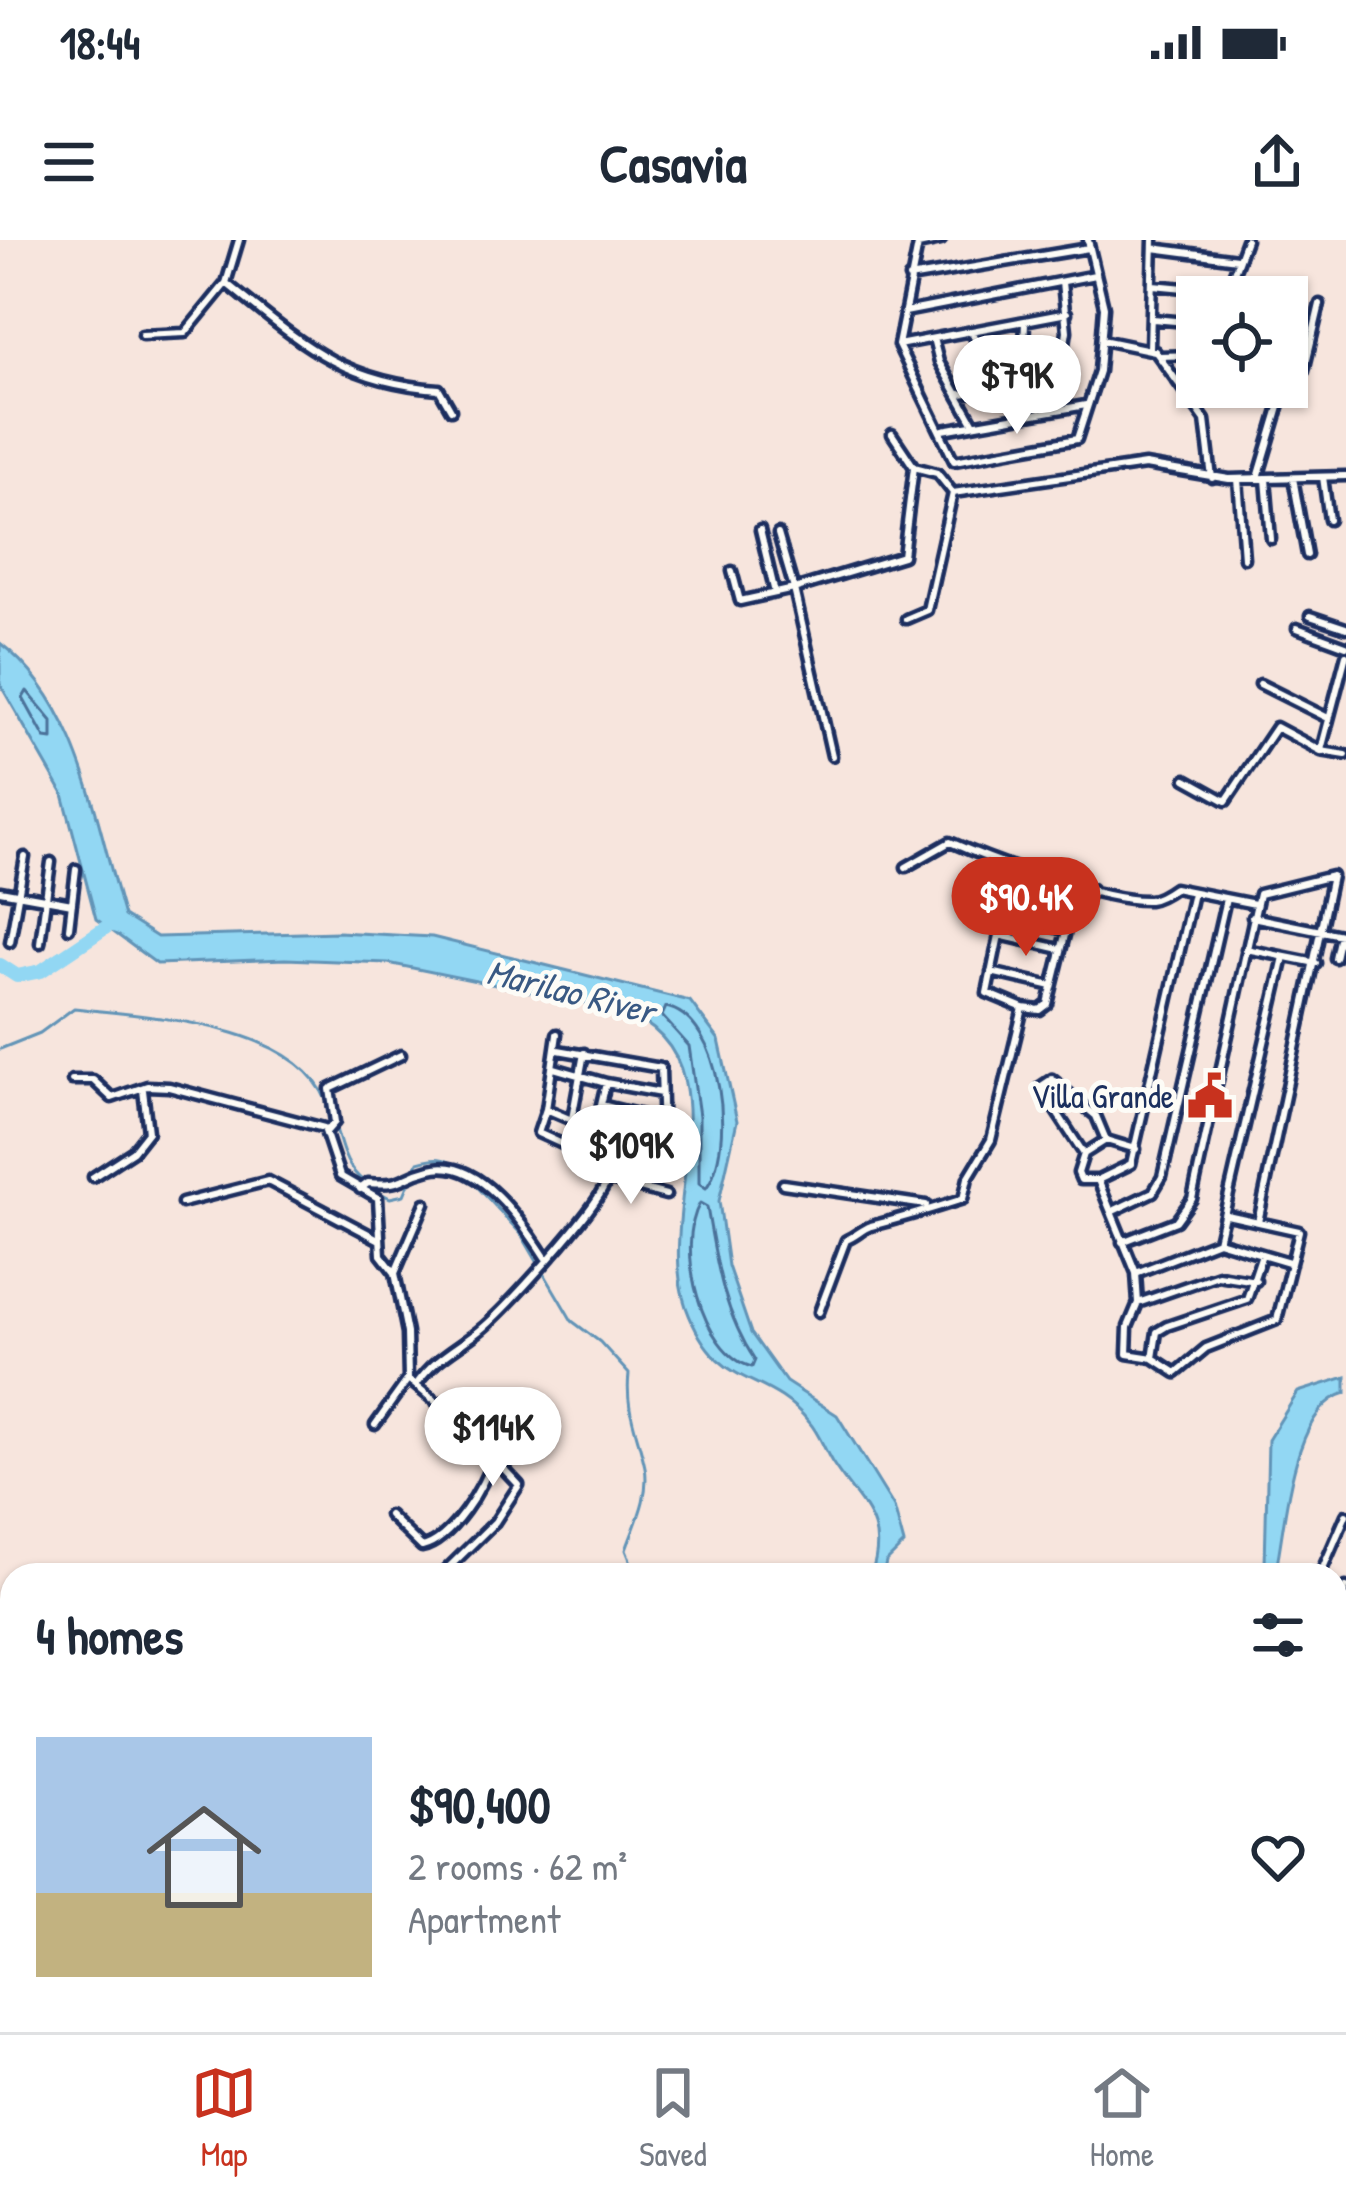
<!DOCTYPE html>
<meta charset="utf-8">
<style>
:root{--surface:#fff;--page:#f2f2f3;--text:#1f2937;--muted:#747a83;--line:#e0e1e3;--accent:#c8321e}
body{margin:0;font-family:"Patrick Hand",sans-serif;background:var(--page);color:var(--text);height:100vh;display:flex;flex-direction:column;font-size:45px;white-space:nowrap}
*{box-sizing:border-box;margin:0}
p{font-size:39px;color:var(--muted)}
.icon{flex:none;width:66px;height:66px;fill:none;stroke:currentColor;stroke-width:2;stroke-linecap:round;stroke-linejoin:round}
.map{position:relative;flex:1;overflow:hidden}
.drawer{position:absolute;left:0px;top:1323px;width:1347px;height:471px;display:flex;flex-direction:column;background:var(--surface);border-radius:36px 36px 0 0;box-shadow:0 3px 9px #0004}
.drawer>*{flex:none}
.fabs{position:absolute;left:1176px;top:36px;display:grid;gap:24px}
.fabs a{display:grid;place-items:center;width:132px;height:132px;border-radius:0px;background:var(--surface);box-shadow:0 3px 9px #0004;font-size:60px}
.price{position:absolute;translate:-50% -102px;padding:0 27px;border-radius:42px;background:#fff;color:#222;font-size:39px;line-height:78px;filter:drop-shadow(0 3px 6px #0008)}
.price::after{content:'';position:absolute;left:50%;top:72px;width:36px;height:27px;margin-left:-18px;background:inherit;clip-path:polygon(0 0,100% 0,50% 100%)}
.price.active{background:var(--accent);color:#fff}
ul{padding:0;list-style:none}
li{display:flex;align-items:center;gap:36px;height:300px;padding:0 36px}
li+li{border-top:3px solid var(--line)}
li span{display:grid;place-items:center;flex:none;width:336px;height:240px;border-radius:0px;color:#555}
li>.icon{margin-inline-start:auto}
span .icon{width:144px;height:144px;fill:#fffc;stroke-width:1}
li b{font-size:51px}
h2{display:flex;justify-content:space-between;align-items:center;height:144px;padding:0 36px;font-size:51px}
.status{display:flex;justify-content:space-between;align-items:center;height:84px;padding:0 60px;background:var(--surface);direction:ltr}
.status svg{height:33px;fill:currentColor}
header{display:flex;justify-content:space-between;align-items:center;height:156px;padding:0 36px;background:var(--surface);font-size:54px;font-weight:700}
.tab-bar{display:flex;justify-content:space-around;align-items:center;height:168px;border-top:3px solid var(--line);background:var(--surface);font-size:33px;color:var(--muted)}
.tab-bar a{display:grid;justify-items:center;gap:6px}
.tab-bar .active{color:var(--accent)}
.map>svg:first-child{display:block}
.water{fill:#92d7f3;stroke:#6294b7;stroke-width:3}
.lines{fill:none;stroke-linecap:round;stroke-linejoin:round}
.shore{stroke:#4b729a;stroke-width:3}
.stream{stroke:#6294b7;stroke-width:3}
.river{stroke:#92d7f3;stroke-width:14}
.street-casing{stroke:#1b2f5e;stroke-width:15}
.secondary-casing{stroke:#1b2f5e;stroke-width:18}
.street{stroke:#fdfcf7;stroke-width:6}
.secondary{stroke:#fdfcf7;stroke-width:9}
.labels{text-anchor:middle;stroke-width:10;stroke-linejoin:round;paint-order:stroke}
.poi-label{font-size:33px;fill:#1b2f5e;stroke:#fdfcf7;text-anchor:end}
.water-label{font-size:36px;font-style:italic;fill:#395983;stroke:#fdfcf7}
</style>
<div class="status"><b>18:44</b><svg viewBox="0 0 49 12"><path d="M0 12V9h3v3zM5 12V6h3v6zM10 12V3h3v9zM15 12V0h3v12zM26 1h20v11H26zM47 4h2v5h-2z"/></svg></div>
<header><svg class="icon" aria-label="menu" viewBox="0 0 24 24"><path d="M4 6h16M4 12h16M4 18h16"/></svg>Casavia<svg class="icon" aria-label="share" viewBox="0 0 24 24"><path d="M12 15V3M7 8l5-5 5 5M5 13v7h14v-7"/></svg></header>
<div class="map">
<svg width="1346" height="1792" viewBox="0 0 1346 1792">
<rect width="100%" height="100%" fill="#f7e5dd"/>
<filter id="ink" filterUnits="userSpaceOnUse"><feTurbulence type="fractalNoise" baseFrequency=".00833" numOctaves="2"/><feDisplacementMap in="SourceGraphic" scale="24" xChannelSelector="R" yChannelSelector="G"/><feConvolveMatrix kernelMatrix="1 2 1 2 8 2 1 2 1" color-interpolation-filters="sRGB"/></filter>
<g filter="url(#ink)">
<!-- water -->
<path class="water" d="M0 403C81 464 96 583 124 676L157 697 338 692 432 697 690 761 719 800 737 881 719 961 728 1026 751 1093 786 1142 837 1175 894 1267 904 1304 886 1322 883 1335H871C890 1280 859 1265 832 1222 824 1209 819 1193 809 1182 765 1128 717 1153 686 1067 653 973 746 815 619 770L388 723 285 719 157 724 96 679 63 554 0 444Z
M1346 1137V1153C1293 1167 1286 1278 1277 1324L1271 1335H1255L1265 1325 1268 1200 1298 1152Z"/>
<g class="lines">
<!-- shore -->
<path class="shore" d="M27 451 52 481V499L45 498 23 458Z
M666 767C723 779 736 908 706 948L699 943V876L689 806 662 776Z
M700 963 707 967C716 1021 724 1074 755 1120L752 1127C701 1114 675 1006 700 963Z"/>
<!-- stream -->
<path class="stream" d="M0 809 40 793 74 768C147 777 295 782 327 862 346 910 337 932 390 958L404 955 418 922C435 917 445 916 458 928
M470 939 521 994 572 1081 600 1102 629 1134C625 1171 638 1193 645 1227 650 1256 635 1284 626 1310L636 1335
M680 1792 685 1782"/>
<!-- river -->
<path class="river" d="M0 725 17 736 41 731 111 684 120 687"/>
<!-- street casing -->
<g class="street-casing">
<path id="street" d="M941 0 918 5 898 105 954 221 1077 199 1099 131 1104 67 1088 0
M1153 8 1237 19
M909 38 1089 8
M226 43C299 101 340 142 439 149L451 170
M1153 45 1226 52
M1225 57 1246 0
M905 72 1095 35
M1153 79 1197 83
M973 94 982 118
M142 95 185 93 226 43 239 0
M1102 100 1155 111 1205 180 1212 238
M934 102 939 122 974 184
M898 105 1067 73
M1024 107 1025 82
M1150 108 1153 0
M1159 116 1197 115
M1287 141 1289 133 1304 131 1320 64
M961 154 1059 139
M1188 154 1232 156
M1055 167 1067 91 1062 42
M943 190 1086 165
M892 194 914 227
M1323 237 1329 280
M1258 238 1285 147
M1293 238 1307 315
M1238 239 1244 318
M1266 239 1271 299
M953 253 1145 225 1229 239 1346 236
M760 290 775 353
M732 331 740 361 794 349 778 294
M1310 376 1346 388
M906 379 927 370 953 253
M1297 388 1346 406
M1260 444 1326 477
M1321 510 1346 415
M832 516 794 349 903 316 914 227 937 233 953 253
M1186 539 1226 561 1276 487 1321 511 1346 515
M906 627 950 602C993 621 1105 662 1149 660 1158 659 1167 653 1174 648L1255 664
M0 651 72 664
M1252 677 1346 696
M69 688 76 629
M999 695 1060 709
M10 702 25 617
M40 703 51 622
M1246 709 1316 723
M1335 718 1340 695
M991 732 1052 746
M1023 768 987 753 1004 671 1066 691
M557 794 546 869 595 890
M558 810 661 828 663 900 616 892 610 896
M72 840H93L112 858 147 846 169 847 324 888 340 936 378 958 381 1015 395 1033 407 1093 408 1139 459 1181 519 1245 495 1282 441 1335
M606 843 661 853
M601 865 663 880
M546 869 538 893 608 925
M572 879 584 813
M327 891 335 882 330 849 401 815
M1106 900 1136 909
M1084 914 1106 900 1096 876 1052 839 1040 847 1084 914 1078 933 1081 940H1098L1131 924 1193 653
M609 915 663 928
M93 937 133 911 148 892 143 850
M607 939 666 955
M1098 940 1136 1033 1138 1063
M783 944 926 965
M360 949 368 943C406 946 398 937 430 929 478 916 523 983 545 1017
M182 963 268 941 380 1000
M1111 972 1153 952 1162 937 1226 659
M1227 975 1299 991 1277 1080 1206 1108 1176 1133 1153 1118 1127 1114 1128 1087 1138 1063 1218 1035 1256 1041
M1218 1001 1289 1022
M1122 1002 1176 981 1192 959 1259 654 1332 636 1258 982
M395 1033 425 963
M1136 1033 1218 1001 1284 717
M819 1072 846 1000C855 997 862 989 871 986 902 978 932 969 963 959L968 938 991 900 1023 768 1040 770 1048 764 1066 691 1092 649
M1153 1118 1157 1092 1167 1086 1247 1059 1262 1014
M416 1145C435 1118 455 1110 479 1091 505 1070 595 971 606 943 611 929 609 911 610 896L595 890 606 843 554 828
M375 1185 408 1139
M389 1275 422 1307C450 1301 486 1246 492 1218
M1320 1335 1346 1275
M1335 1373 1346 1347
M0 1579 12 1581
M1335 1654 1346 1624
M1135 1782 1159 1792
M1287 1782 1289 1792
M416 1792 418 1782
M1188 1792 1189 1782"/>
</g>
<!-- secondary casing -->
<g class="secondary-casing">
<path id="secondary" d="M0 1441 12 1443
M1335 1700 1346 1702"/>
</g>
<!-- street -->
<use href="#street" class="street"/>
<!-- secondary -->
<use href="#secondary" class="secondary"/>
</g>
</g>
<!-- icons -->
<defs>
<g id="civic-bare" transform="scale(3.6)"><path d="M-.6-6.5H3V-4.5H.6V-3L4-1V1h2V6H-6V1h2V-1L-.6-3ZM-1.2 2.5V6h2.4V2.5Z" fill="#c8321e" stroke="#fdfcf7" stroke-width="2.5" paint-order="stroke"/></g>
</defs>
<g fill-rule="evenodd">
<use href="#civic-bare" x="1210" y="856"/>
</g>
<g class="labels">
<!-- poi labels -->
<g class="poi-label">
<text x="1174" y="868">Villa Grande</text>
</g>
<!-- water labels -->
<g class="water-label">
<text transform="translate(571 751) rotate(14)" y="13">Marilao River</text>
</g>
</g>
</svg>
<div class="fabs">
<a><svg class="icon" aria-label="locate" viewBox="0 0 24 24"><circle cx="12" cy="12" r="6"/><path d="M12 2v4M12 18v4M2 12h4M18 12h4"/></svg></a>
</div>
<b class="price" style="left:1017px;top:197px">$79K</b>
<b class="price active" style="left:1026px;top:719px">$90.4K</b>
<b class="price" style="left:631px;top:967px">$109K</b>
<b class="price" style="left:493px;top:1249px">$114K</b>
<section class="drawer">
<h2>4 homes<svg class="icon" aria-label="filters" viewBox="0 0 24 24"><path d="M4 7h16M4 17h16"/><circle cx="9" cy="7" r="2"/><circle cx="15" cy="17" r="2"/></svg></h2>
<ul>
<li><span style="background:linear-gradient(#a9c7e8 65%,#c2b280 0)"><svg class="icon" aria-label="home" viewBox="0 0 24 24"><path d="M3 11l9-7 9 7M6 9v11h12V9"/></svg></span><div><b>$90,400</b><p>2 rooms · 62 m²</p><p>Apartment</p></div><svg class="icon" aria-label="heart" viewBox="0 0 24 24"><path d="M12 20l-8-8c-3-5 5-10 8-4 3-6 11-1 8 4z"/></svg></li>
</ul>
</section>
</div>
<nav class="tab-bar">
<a class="active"><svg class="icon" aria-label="map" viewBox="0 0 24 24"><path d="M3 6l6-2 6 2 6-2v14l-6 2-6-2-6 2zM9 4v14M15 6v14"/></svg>Map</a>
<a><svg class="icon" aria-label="saved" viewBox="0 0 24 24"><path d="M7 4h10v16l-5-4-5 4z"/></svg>Saved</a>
<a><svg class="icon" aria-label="home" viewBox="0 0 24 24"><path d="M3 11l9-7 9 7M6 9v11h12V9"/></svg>Home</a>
</nav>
